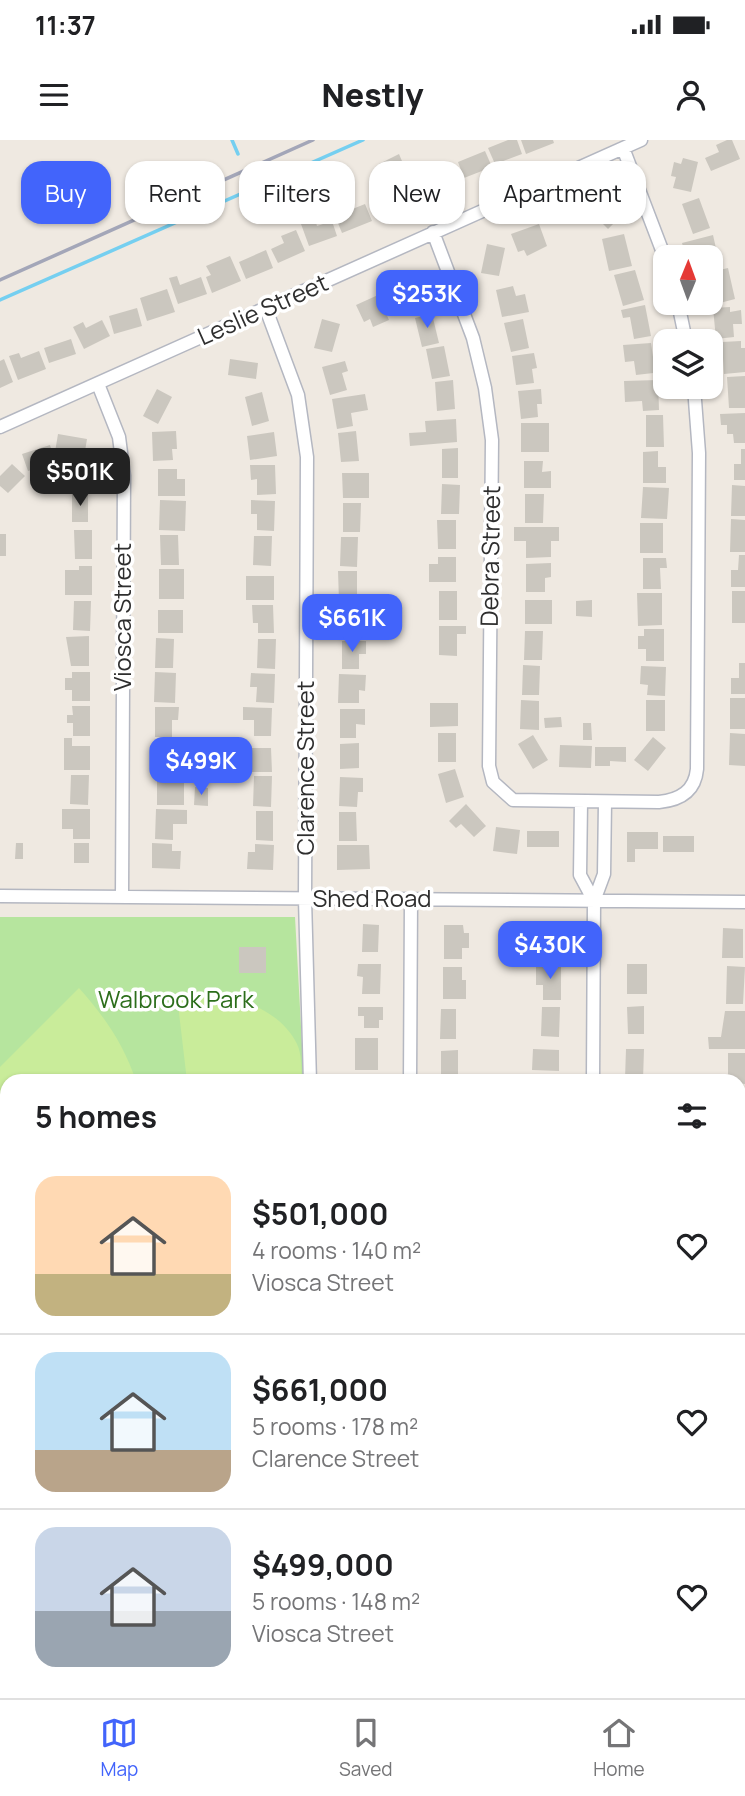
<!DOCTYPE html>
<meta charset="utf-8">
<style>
:root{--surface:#fff;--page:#f6f6f6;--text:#202124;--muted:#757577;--line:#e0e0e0;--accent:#4264fb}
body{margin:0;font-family:Manrope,sans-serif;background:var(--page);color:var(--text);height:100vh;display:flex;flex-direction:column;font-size:26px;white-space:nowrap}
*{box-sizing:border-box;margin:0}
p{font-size:23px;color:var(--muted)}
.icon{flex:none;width:38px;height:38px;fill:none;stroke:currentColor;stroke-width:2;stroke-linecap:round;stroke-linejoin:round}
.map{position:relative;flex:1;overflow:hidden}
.panel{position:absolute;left:0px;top:934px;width:746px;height:625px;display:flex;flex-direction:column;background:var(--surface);border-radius:21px 21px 0 0;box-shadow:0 2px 5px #0004}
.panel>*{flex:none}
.hud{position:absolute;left:21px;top:21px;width:704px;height:63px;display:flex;gap:14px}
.needle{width:46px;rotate:1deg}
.fabs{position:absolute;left:653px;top:105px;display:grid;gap:14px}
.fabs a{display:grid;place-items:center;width:70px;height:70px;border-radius:14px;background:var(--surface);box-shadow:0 2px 5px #0004;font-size:35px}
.price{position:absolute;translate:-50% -60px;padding:0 16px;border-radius:14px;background:var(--accent);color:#fff;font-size:23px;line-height:46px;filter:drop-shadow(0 2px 4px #0008)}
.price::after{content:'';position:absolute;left:50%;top:42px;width:21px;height:16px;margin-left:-10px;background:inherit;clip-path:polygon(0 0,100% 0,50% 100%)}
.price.on{background:#222;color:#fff}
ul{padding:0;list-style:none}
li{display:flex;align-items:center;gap:21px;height:175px;padding:0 35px}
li+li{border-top:2px solid var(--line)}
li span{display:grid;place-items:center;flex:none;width:196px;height:140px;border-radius:21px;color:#555}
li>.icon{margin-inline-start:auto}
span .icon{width:84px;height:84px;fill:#fffc;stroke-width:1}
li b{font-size:30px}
h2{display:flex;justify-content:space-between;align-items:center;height:84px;padding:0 35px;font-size:30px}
.tag{padding:0 24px;border-radius:21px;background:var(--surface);box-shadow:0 2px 5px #0004;font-size:24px;line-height:63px}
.tag.on{background:var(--accent);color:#fff}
.status{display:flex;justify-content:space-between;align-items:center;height:49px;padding:0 35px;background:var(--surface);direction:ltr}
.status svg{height:19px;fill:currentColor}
header{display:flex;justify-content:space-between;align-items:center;height:91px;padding:0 35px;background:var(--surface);font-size:32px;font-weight:800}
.menu{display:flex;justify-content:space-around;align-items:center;height:98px;border-top:2px solid var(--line);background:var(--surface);font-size:19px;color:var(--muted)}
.menu a{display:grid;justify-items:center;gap:4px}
.menu .on{color:var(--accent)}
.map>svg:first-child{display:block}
.green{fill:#b6e59e}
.pitch{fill:#c9ec9a}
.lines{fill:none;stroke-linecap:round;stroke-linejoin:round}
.stream{stroke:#75cff0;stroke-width:3.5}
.building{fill:#cbc7bf}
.minor-casing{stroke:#b4b7c1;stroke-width:15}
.major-casing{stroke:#c9c9c9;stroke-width:18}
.minor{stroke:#fff;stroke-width:12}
.major{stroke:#f2d163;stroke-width:16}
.rail{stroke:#a3a6b8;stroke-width:3.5}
.labels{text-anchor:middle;stroke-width:7;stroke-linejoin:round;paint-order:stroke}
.street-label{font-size:24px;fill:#2e2e2e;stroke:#fff}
.park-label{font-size:24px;fill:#2c6e1b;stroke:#fff}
</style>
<div class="status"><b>11:37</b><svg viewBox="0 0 49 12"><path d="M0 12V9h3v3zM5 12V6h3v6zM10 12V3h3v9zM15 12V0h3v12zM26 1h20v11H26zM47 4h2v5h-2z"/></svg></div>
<header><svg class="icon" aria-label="menu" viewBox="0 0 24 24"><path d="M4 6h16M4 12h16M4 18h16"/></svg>Nestly<svg class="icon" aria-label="person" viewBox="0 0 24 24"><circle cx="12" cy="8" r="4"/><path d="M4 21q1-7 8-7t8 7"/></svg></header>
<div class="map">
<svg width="745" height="1558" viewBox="0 0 745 1558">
<rect width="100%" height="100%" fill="#efe9e1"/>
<!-- green -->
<path class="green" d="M0 777H295L304 941 7 942V1358H0Z"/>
<!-- pitch -->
<path class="pitch" d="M79 848C105 877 124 905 136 941L7 942V1070L0 1062V927Z
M199 854C235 855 280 869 297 904 302 914 301 930 302 941H187L177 856Z
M0 1189H7V1307L0 1308Z"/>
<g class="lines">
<!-- stream -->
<path class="stream" d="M232 0 238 14
M0 160 363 0"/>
</g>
<!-- building -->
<path class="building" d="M508 0H517L522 14 495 24 488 8Z
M521 0H553L554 3 526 14Z
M727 0H732L740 19 711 31 705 18 719 12 716 5Z
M485 11 492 27 464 38 458 22Z
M399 14 407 33 388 42 379 24Z
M683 18 698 22 691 52 673 48 676 37 671 36 674 22 681 24Z
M455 26 461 43 435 53 427 33 437 29 438 33Z
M392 45 402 67 380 77 370 55Z
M315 48 318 58 306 62 303 52Z
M599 55 620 77 608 89 586 67Z
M699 58 710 88 693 94 682 64Z
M365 64 372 81 342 93 335 76Z
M315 79 317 86 332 81 337 96 309 106 301 84Z
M539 84 547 106 527 116 524 110 518 112 511 94Z
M296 90 305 111 278 123 271 109 284 103 281 96Z
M624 94 632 126 609 131 602 99Z
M713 95 720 126 710 128V117H700L699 114 686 117 682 103Z
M487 104 505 108 499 136 481 133Z
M266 110 273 128 246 139 239 122Z
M230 116 241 141 212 153 206 137 211 135 206 126Z
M728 128 735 159 712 165 710 149 715 148 711 132Z
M635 130 644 160 623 166 614 135Z
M177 136 180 145 201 137 207 154 178 164 169 138Z
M396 142 423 145 420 167 393 163Z
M513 146 516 156 525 154 529 172 502 177 496 150Z
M167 149 175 172 147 181 140 158Z
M378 155 389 180 373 187 370 179 364 182 356 165Z
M645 165 651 196 634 199 630 177 623 178 621 170Z
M730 167V172L741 170 742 184H733L734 197 716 199 713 168Z
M137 168 142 186 114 194 109 176Z
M432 174 439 203 422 207 415 178Z
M322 179 340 184 332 212 314 208Z
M523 179 529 208 511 212 504 183Z
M102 180 110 196 84 209 73 187 83 182 86 188Z
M71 199 76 214 49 223 44 208Z
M741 201V208H745V232L724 234 722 202Z
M651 203 653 217H661L662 232 636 235 634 221 625 222 623 205Z
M444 206 450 236 432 239 426 209Z
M39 211 46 229 18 240 9 216 19 213 21 218Z
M534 213 537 228 532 229 534 243 516 245 512 216Z
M4 219 13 242 0 248V221Z
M230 219 258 223 256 239 228 235Z
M345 221 348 231 342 233 347 250 330 255 322 227Z
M745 236V268H729L727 237Z
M453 240 455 269 437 271 435 242Z
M658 240 659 270 643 271 642 261 625 262 624 241Z
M157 249 172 257 158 284 143 276Z
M541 249 542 264H537L538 277 521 279 518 251Z
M262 252 269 281 252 286 245 257Z
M365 254 368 270 351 273 353 286 337 289 332 259Z
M745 273V303H734L733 294H727V285H721L720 274Z
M646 275H663L664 307H646Z
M456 279 457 302 410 306 409 293 426 292 425 281Z
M521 283H549V312H521Z
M176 291 177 309H172L173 320 153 321 152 292Z
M356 291 359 321 341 322 338 293Z
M274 292 277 316 250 320 247 296Z
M58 294 87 299 84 317 55 312Z
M50 305 55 322 28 331 22 314Z
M458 308V338H442V309Z
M741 309H745V340H734V324H741Z
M658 311V327H666V343H643V312Z
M524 321H543L542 332 551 331V348H524Z
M12 324 25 336 8 353 0 346V336Z
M250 325H275L276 354 257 355V339L251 340Z
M158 329H177V339H185V356H158Z
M342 333H369V358H343Z
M442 344 460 345 459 374H441Z
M732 345 745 346V376H731Z
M643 347 669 348 667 379 641 378Z
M72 353H88V382H72Z
M525 354H544L543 383H525Z
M160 360 186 361 185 391 159 390Z
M251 360 275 361 274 391 257 390V374H251Z
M343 363H361L360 392H343Z
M731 379 745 380V412H730Z
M437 380H456V409H438Z
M640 383H663V413H640Z
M514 387H559V401H551V417L526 418V401H514Z
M74 390H92V419H75Z
M0 394H6V416H0Z
M160 395H178L179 425H161Z
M254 396H272L271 426 253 425Z
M341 397H358L357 427 340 426Z
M739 415H745V447H731V430H738Z
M438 417H456V442H429V424H438Z
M643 418H666L667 428H660L661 449H643Z
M551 423V437L545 438V452H526V424Z
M79 426H92V455H65V430H79Z
M159 429H184V459H159Z
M338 431H357V461H339Z
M246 436H274V460H246Z
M439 451H457V480H439Z
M732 451H745V483H732Z
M637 453H662V485L638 486Z
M525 460H552V484H525Z
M592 460V477L576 476V461Z
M74 461H91L90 491 73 490Z
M252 465H273L274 493H258V483H253Z
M158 470H183V493H158Z
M339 471H358V478H366V495H339Z
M439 486H466V494H457V516L439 515Z
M644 489H664V521H646V509H638V496H644Z
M525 491H543L542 520H524Z
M89 496V526H71L66 497Z
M156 498 174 499 173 528H155Z
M258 499H276L275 529 257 528Z
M342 501H366V514H359V529H342Z
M739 523H745V554H731V538H739Z
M523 525 540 526 539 555H522Z
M641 526 666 527 665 556 647 555 648 545 640 544Z
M72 532H90V561H72V550H65V538H72Z
M155 532 176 533 175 563 154 562Z
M251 533 275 534 274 563 256 562 257 547H250Z
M339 534 366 535 365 551 359 550V563H338Z
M730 558H745V589H730Z
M521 560 539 561V590L520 589Z
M646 560H665V591H646Z
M430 563H458V586L430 587Z
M72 566H90V596H73V583H67V575H73Z
M155 567H179L178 580H172V597H155Z
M243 567 272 568 271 596H254V580H243Z
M340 569H365V585L356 584V598H340Z
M561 577 562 587 545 588 544 578Z
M583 583H591L592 600H583Z
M438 593H456V622H438Z
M730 593 745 594V626L729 625Z
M533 595 548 620 533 629 518 604Z
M653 597 666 608 648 631 634 620Z
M64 598H72V606H90V630H64Z
M156 601H182V625H174V631H156Z
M359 603V628L340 629V604Z
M560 605 592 606 591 628 559 627Z
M595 607H626V622L610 621V626H595Z
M252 608H271L272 632H244V614H252Z
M455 629 464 657 446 663 438 634Z
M71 635H89L88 665 70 664Z
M157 635H184V665H157Z
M254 636H272L271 667 253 666Z
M340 637 363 638V652H358L357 667 339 666Z
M195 647 208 648V666L194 665Z
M466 664 486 686 474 697 461 684 456 688 449 681Z
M62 669H90V699H73V689H62Z
M156 669 187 670V684H173V700L155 699Z
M256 671H273V701L256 700Z
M339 672H356L357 701H339Z
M496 687 520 690 517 714 493 711Z
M527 691H559V707H527Z
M627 692H658V709H635V722H627Z
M663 696H694V712H663Z
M16 703H23V719H15Z
M74 703H89V723H74Z
M152 703 172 704V711H181L180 729 152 728Z
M255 704 274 705 273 730 247 729 248 712H255Z
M337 705H369L370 729 337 730Z
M363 784 379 785 378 812H362Z
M444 785H463L464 793H469V808H462V819H444Z
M723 788 743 789V818H722Z
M538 794V817H506V795Z
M239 807H266V833H239Z
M545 821H555V826H561V860H543V845H536V826H545Z
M358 824H381L380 854H362L363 837 357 836Z
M627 824H647V854H627Z
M727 826 745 827 743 864H726Z
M443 827H462V840H466V859H443Z
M644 866V894H628L627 867Z
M358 867H383V880H379V888H364V876H358Z
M542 867H560L559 897 541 896Z
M441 869H456V899H440Z
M725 871H745V909H709L708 897H721Z
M355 898H378V930H355Z
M533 909 559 910V931L532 930Z
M626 909H644L643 940 625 939Z
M458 910V942H441V911Z
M728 913H745V944L728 942Z
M738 1003H743V1028H738Z
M743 1055 745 1077 738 1078V1056Z
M745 1088V1110L738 1100V1093Z
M0 1114H7V1135L0 1134Z
M738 1207H745V1234L738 1233Z
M0 1377H7V1389H0Z
M738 1413H745V1472H738Z"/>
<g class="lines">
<!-- minor casing -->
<g class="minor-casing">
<path id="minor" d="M623 8 665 118
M433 92 473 198 485 248 492 300 489 626 493 642 513 660 659 662C680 660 695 651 697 629L699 313 694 247
M678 163 686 201
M266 169 298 255 307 317 305 759 310 942
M98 244 119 297 124 336 122 757
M0 287 641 0
M581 662 580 735 594 761
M0 756 745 762
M410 942 411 759
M593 942 594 761 604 734 605 662
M0 1171H7
M738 1267H745
M738 1390H745
M0 1403 7 1401
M0 1458 7 1544
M738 1501H745
M58 1552V1558
M195 1552V1558
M449 1552V1558
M550 1552V1558
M143 1558 144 1552
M271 1558V1552
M328 1558V1552
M407 1558V1552
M524 1558V1552"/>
</g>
<!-- major casing -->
<g class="major-casing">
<path id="major" d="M681 1558 745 1557"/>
</g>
<!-- minor -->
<use href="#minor" class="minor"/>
<!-- major -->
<use href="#major" class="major"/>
<!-- rail -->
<path class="rail" d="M0 140 313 0"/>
</g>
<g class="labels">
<!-- street labels -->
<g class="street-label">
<text transform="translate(263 170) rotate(-24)" y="8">Leslie Street</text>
<text transform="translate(491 416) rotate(-89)" y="8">Debra Street</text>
<text transform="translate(123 477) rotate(-90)" y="8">Viosca Street</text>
<text transform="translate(306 628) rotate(-90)" y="8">Clarence Street</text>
<text x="372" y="767">Shed Road</text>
</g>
<!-- park labels -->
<g class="park-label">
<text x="176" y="868">Walbrook Park</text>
</g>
</g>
</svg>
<div class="fabs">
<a><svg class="needle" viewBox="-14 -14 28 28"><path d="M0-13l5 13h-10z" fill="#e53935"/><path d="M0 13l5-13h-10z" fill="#757577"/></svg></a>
<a><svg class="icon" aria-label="layers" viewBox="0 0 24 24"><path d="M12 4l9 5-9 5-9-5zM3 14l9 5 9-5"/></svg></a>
</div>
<b class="price" style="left:427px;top:190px">$253K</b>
<b class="price on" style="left:80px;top:368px">$501K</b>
<b class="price" style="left:352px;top:514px">$661K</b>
<b class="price" style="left:201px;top:657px">$499K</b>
<b class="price" style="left:550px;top:841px">$430K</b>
<div class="hud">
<a class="tag on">Buy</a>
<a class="tag">Rent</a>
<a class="tag">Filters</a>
<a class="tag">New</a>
<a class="tag">Apartment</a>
</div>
<section class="panel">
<h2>5 homes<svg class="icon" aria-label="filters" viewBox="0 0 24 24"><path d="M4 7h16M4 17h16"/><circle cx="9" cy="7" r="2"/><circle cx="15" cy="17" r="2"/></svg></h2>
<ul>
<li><span style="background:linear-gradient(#ffd9b3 70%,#c2b280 0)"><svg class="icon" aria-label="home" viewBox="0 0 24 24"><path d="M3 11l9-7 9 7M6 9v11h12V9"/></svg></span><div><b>$501,000</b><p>4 rooms · 140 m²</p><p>Viosca Street</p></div><svg class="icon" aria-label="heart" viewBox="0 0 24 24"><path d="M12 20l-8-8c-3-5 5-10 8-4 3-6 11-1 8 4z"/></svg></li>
<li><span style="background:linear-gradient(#bfe0f5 70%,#b9a48a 0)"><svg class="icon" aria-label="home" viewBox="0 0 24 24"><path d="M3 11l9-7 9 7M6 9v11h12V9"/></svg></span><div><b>$661,000</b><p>5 rooms · 178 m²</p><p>Clarence Street</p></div><svg class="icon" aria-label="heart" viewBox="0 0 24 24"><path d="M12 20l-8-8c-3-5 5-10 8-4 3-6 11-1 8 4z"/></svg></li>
<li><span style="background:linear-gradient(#c9d6e8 60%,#9aa5b1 0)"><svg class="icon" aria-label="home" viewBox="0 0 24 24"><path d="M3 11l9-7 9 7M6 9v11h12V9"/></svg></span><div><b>$499,000</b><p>5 rooms · 148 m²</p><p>Viosca Street</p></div><svg class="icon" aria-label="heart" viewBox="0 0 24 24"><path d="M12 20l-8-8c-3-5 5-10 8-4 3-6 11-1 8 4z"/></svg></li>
</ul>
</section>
</div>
<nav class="menu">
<a class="on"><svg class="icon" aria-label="map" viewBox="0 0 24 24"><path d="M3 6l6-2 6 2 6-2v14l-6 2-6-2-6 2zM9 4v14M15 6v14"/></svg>Map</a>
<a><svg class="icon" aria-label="saved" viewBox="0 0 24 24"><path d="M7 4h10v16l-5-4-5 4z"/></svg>Saved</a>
<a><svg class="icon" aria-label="home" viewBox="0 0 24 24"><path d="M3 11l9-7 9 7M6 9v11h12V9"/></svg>Home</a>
</nav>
